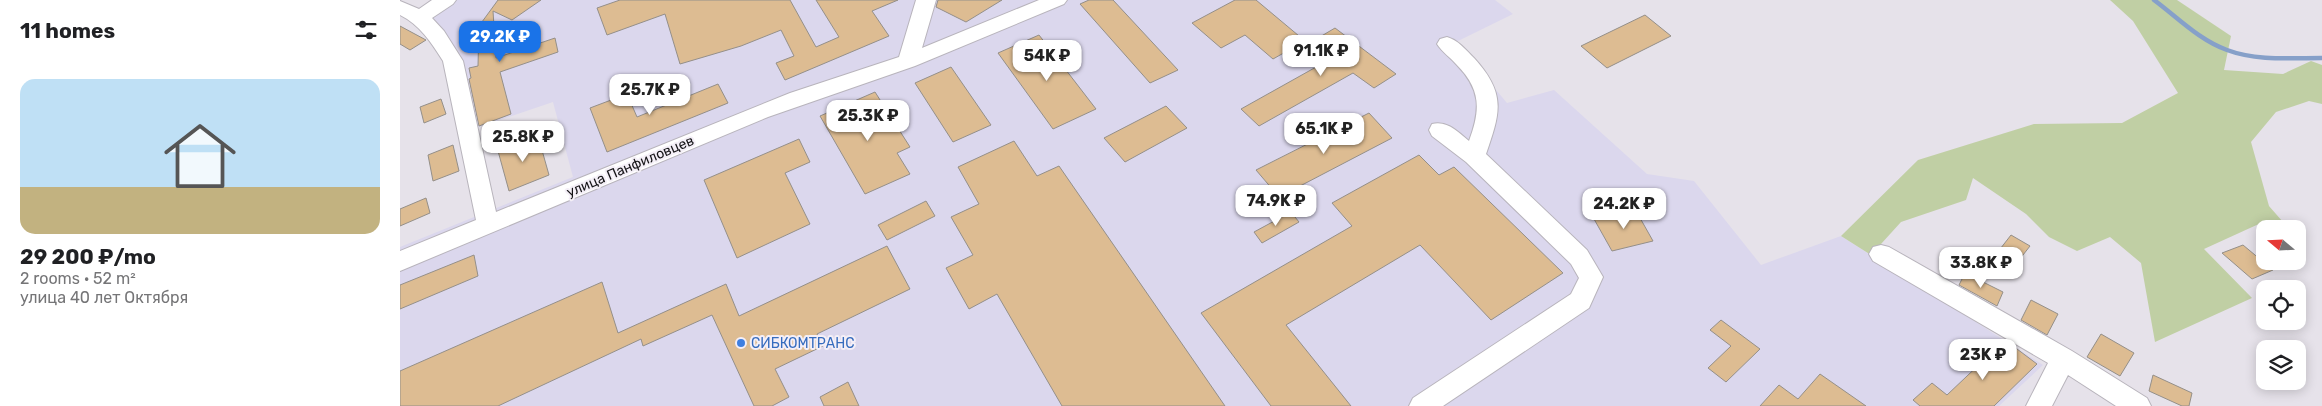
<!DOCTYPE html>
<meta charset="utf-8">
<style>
:root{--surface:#fff;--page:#f6f6f6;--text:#202124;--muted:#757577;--accent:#1a73e8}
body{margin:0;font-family:Rubik,sans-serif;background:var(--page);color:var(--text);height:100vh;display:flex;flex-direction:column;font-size:19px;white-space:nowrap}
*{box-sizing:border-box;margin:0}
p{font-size:16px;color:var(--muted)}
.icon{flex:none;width:28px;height:28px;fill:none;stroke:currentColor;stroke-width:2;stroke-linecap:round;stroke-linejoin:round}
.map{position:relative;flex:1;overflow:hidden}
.sheet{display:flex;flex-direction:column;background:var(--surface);width:400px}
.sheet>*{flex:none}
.needle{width:32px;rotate:289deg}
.tools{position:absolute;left:1856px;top:220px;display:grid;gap:10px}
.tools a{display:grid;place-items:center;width:50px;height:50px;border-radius:10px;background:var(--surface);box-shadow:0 2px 12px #0003;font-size:25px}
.price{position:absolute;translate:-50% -42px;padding:0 11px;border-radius:10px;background:#fff;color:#222;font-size:16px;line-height:32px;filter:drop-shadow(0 1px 2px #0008)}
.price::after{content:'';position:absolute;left:50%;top:30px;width:15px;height:11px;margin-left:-8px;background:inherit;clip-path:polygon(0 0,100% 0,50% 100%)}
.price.current{background:var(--accent);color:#fff}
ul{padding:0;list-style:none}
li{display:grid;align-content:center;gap:10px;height:265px;padding:0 20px}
li span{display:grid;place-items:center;height:155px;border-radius:15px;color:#555}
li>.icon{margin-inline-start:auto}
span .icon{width:90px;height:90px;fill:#fffc;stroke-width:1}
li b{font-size:21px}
h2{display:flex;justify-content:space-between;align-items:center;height:60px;padding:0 20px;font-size:21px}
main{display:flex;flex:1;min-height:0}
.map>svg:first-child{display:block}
.industrial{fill:#dbd7ed}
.green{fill:#c0cfa4}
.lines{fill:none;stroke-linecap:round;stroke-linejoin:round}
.stream{stroke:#86a0c9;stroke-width:4.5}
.building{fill:#ddbc92;stroke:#948f89}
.minor-casing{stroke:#b8b4bc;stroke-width:2}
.minor{fill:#fff;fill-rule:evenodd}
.shop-dot{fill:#3f7fe0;stroke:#f4eff7;stroke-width:2}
.labels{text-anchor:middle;stroke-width:4;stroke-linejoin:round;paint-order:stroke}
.street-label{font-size:14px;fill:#151417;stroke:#f4eff7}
.shop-label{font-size:14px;fill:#366cbe;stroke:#f4eff7;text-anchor:start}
</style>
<main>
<section class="sheet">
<h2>11 homes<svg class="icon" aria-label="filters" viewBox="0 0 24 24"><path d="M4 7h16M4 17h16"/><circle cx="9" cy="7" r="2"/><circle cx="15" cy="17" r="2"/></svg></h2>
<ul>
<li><span style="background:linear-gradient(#bfe0f5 70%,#c2b280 0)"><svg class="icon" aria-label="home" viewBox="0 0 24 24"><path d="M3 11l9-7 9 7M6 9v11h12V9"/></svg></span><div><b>29 200 ₽/mo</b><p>2 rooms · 52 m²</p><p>улица 40 лет Октября</p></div></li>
</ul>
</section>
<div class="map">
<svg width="1922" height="406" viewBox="0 0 1922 406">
<rect width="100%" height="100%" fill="#e6e2ea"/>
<!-- industrial -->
<path class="industrial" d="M52 0H1095L1113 14 1056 42 1107 103 1154 90 1247 174 1294 181 1361 265 1441 236 1643 365 1599 406H0V247L173 177 153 102 76 128 25 17Z"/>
<!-- green -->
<path class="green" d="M1710 0H1777L1831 36 1824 70 1883 74 1911 61 1922 65V104L1909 101 1876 112 1851 142 1869 206 1889 229H1871L1861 223 1804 249 1852 298 1755 342 1741 263 1710 237 1677 251 1649 237 1626 214 1573 178 1566 200 1501 222 1471 255 1441 236 1518 160 1634 124 1722 123 1778 93 1733 21Z"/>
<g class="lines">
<!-- stream -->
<path class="stream" d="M1754 0C1777 17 1799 40 1827 50 1856 61 1891 58 1922 58"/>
</g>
<!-- building -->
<path class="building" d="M98 0H141L112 20 93 11 96 58 155 38 158 52 100 72 111 114 79 126 69 79 71 78 69 68 78 66 79 26Z
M220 0H390L416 47 439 37 416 0H498L472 11 489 36 385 80 376 63 394 56 381 30 341 46 280 64 265 14 207 35 197 8Z
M538 0H602L566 22 536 7Z
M689 0H713L778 70 750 83 680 4Z
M835 0H856L905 41 873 59 845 35 821 48 792 23Z
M1245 15 1271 36 1207 68 1181 46Z
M0 26 26 40 10 50 0 44Z
M935 28 996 74 974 88 953 73 859 126 841 109 934 57 913 41Z
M639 35 696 109 653 129 598 53Z
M551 67 591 125 553 142 515 83Z
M318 84 328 103 207 152 190 108 227 94 237 117Z
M475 92 510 147 497 153 510 174 465 194 420 116Z
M41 99 46 114 24 123 20 107Z
M766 106 787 128 725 162 704 138Z
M969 113 992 138 879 197 856 170Z
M138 136 149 175 109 191 98 151Z
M399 139 410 162 385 173 410 224 337 258 304 180Z
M614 141 637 176 659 166 825 406H662L597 294 569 309 546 268 573 255 551 217 579 204 558 167Z
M53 145 59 171 33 181 28 155Z
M1019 155 1039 175 1054 167 1163 273 1091 320 1020 245 886 325 951 406H871L801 313 952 226 932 203Z
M26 198 30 213 0 226V209Z
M526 201 535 216 487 240 478 225Z
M1235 209 1253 241 1212 251 1194 219Z
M891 212 899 222 862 243 854 232Z
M1611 235 1630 246 1616 264 1597 253Z
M1843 245 1873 270 1852 279 1822 253Z
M487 246 510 289 417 334 423 346 375 369 389 397 372 406H354L312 315 243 346 241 339 98 406H0V371L202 282 218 333 326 284 339 316Z
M74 255 78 276 0 309V285Z
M1565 273 1603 292 1597 306 1559 285Z
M1631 300 1658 314 1647 335 1621 320Z
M1321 320 1360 349 1326 382 1308 368 1331 346 1310 330Z
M1701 334 1734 353 1720 376 1687 357Z
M1605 340 1637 364 1594 406H1520L1513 400 1532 383 1547 395Z
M1420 374 1466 406H1360L1379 385 1398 399Z
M1753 375 1792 393 1789 406H1782L1749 391Z
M448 382 459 406H424L420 397Z"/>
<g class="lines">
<!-- minor casing -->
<g class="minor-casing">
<path id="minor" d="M32 0H56L53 4 32 18 44 31 63 61 96 212 390 93 499 57 516 0H536L522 48 639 0H667L664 4 515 66 368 117 0 271V251L76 220 43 61C31 42 20 25 0 15V1L19 9Z
M1047 37C1058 40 1066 50 1074 58 1107 94 1100 113 1086 154L1187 250 1203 277 1189 308 1043 406H1009L1013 398 1171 294 1179 278 1171 264 1066 162 1032 136 1029 130 1032 124C1047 120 1058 132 1069 141 1081 109 1081 89 1056 64 1050 57 1042 52 1037 44L1040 39Z
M1481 245 1489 247 1672 351 1747 398 1751 406H1716L1668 375 1652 406H1626L1648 363 1473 261 1469 254 1473 247Z"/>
</g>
<!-- minor -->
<use href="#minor" class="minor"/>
</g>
<!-- markers -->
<circle class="shop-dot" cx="341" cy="343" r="5"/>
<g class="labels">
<!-- street labels -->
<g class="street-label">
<text transform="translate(230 166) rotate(-23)" y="5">улица Панфиловцев</text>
</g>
<!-- shop labels -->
<g class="shop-label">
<text x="351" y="348">СИБКОМТРАНС</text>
</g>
</g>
</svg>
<div class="tools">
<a><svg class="needle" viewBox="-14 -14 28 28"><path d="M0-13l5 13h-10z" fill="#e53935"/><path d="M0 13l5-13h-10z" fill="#757577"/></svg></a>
<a><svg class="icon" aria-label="locate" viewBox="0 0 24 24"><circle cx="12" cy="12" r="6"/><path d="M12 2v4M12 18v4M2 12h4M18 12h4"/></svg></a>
<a><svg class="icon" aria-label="layers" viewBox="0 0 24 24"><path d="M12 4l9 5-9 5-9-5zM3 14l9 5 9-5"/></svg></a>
</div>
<b class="price current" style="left:100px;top:63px">29.2K ₽</b>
<b class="price" style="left:921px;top:77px">91.1K ₽</b>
<b class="price" style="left:647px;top:82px">54K ₽</b>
<b class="price" style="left:250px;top:116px">25.7K ₽</b>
<b class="price" style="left:468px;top:142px">25.3K ₽</b>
<b class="price" style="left:924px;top:155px">65.1K ₽</b>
<b class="price" style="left:123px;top:163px">25.8K ₽</b>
<b class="price" style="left:876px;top:227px">74.9K ₽</b>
<b class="price" style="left:1224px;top:230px">24.2K ₽</b>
<b class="price" style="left:1581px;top:289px">33.8K ₽</b>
<b class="price" style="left:1583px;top:381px">23K ₽</b>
</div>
</main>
